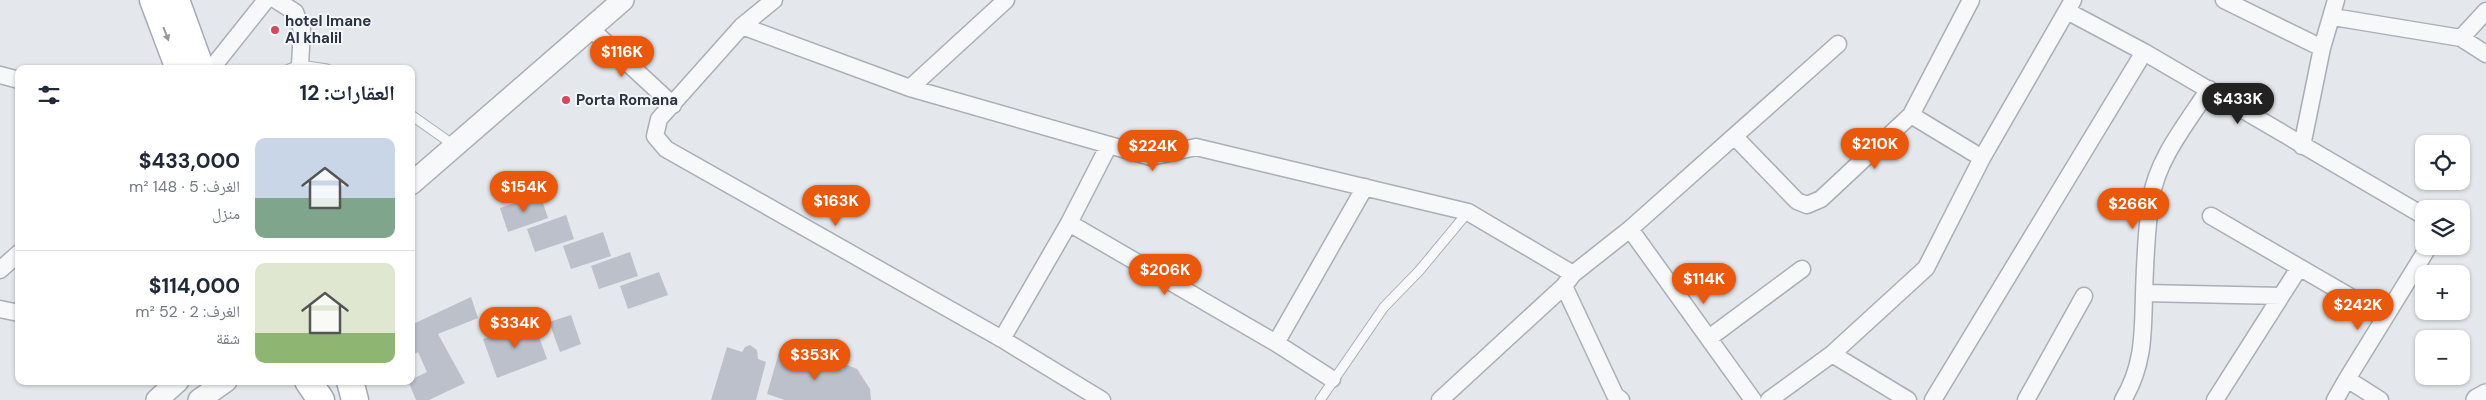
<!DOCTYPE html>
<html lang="ar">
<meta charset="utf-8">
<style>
:root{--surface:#fff;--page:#f6f6f7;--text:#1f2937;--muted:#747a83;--line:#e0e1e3;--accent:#ea580c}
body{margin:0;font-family:"DM Sans","Noto Naskh Arabic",sans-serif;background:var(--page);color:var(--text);direction:rtl;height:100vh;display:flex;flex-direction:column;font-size:19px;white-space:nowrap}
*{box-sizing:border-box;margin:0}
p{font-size:16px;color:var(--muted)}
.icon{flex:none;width:28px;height:28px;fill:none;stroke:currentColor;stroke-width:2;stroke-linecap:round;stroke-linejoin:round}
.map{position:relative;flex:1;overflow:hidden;direction:ltr}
.drawer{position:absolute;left:15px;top:65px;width:400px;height:320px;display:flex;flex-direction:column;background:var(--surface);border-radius:10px;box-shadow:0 1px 4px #0004;direction:rtl}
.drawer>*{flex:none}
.buttons{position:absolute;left:2415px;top:135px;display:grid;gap:10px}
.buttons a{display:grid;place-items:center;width:55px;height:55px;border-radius:10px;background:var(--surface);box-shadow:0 1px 4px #0004;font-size:25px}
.price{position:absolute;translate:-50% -42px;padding:0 11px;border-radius:18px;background:var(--accent);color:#fff;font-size:16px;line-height:32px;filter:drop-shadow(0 1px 2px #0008)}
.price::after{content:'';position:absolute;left:50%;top:30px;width:15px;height:11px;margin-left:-8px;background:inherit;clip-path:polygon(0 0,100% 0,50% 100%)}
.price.active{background:#222;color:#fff}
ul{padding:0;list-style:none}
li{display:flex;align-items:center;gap:15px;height:125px;padding:0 20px}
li+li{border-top:1px solid var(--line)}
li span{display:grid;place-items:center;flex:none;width:140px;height:100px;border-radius:10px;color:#555}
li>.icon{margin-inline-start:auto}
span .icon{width:60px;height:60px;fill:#fffc;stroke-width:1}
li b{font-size:21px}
h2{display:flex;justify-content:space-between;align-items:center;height:60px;padding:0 20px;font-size:21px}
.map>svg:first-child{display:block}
.building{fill:#bbc0ca}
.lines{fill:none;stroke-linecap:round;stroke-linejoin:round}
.service-casing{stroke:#a9aeb7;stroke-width:11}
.minor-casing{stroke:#a9aeb7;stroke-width:19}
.tertiary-casing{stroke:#a9aeb7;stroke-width:24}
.primary-casing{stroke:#a3abb8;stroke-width:29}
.service{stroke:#f7f8fa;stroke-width:9}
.minor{stroke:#f7f8fa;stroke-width:16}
.tertiary{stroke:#f7f8fa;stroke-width:21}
.primary{stroke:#fff;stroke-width:26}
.oneway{fill:#959aa2}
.poi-dot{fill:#d1495b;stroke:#f4f6f9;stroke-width:2}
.labels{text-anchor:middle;stroke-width:4;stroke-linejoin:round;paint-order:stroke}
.poi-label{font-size:15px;font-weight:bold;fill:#2b3445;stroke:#f4f6f9;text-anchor:start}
</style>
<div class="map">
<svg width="2486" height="400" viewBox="0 0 2486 400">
<rect width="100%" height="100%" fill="#e4e7ec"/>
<!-- building -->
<path class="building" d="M540 194 548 218 508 232 500 208Z
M566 215 574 239 535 252 527 229Z
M603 232 611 256 571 269 563 246Z
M630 252 638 276 599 289 591 266Z
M659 272 668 295 628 309 620 286Z
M471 297 478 318 438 334 465 383 429 400H416L408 381 427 372 418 352 411 356V325Z
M571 315 581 344 560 352 549 322Z
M533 320 547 359 497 378 483 339Z
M750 345 757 350 758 359 766 362 756 400H711L727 347 742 352 745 347Z
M780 349 843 370 845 364 857 369 870 389 871 400H785L767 394Z"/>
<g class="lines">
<!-- service casing -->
<g class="service-casing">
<path id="service" d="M289 69 300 65 327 69
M411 115 455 146
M1320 400 1384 307 1419 271 1468 212"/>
</g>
<!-- minor casing -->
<g class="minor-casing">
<path id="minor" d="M276 0 295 12 302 30 300 65
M774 0 742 26 659 119 655 136 666 149 1002 339 1102 400
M2224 0 2322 48
M2067 11 2144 52 2424 216
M2333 17 2461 38 2486 11
M742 26 910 88 1151 157 1196 147 1468 212 1573 274
M591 29 673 105
M2461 38 2486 54
M211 69 266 0
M0 75 19 80
M910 88 1006 0
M1911 115 1982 158
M1735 137 1797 201 1807 205 1821 199 1911 115 1971 0
M2302 146 2322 48 2336 0
M2211 216 2385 317
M1069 223 1276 343
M1630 229 1753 400
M0 270 19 253
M1564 286 1615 395 1621 400
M2144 293 2281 296
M0 309 19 313
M1709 338 1802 269
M1002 339 1069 223 1109 145
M1832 354 1908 400
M1332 379 1276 343 1365 187
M1440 400 1564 286 1573 274 1630 229 1838 44
M1769 400 1832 354 1926 268 1982 158 2073 0
M1933 400 2144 52
M2026 400 2084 296
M2123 400C2144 365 2143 333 2144 294 2145 263 2146 230 2151 199 2157 159 2187 123 2209 89
M2215 400 2299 268
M2335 400 2347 379
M2380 400 2347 379 2429 246"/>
</g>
<!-- tertiary casing -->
<g class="tertiary-casing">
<path id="tertiary" d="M411 184 623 0
M157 400 178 381
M199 400 226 381
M2477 400 2486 395"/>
</g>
<!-- primary casing -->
<g class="primary-casing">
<path id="primary" d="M153 0 179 69
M176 0 201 69
M308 381 321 400
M350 381 355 400"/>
</g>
<!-- service -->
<use href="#service" class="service"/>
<!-- minor -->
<use href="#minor" class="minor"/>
<!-- tertiary -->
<use href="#tertiary" class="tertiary"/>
<!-- primary -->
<use href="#primary" class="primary"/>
</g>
<!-- one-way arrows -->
<defs><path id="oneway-solid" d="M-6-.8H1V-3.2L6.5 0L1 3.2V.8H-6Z" transform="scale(1.25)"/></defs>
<use class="oneway" href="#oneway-solid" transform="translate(166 34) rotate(69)"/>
<!-- markers -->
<g class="poi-dot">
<circle cx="275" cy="30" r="5"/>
<circle cx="566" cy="100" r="5"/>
</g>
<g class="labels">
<!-- poi labels -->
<g class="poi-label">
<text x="285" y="26">hotel Imane<tspan x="285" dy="17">Al khalil</tspan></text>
<text x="576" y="105">Porta Romana</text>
</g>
</g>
</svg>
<div class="buttons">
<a><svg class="icon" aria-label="locate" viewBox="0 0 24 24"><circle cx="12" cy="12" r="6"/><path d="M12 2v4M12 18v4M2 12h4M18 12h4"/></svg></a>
<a><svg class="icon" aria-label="layers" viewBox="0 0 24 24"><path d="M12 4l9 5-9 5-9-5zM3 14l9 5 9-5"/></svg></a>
<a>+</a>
<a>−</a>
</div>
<b class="price" style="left:622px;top:78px">$116K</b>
<b class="price active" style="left:2238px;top:125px">$433K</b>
<b class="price" style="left:1875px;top:170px">$210K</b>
<b class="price" style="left:1153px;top:172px">$224K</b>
<b class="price" style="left:524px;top:213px">$154K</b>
<b class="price" style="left:836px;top:227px">$163K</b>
<b class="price" style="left:2133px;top:230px">$266K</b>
<b class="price" style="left:1165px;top:296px">$206K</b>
<b class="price" style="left:1704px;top:305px">$114K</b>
<b class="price" style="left:2358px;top:331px">$242K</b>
<b class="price" style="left:515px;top:349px">$334K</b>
<b class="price" style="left:815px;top:381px">$353K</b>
<section class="drawer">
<h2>العقارات: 12<svg class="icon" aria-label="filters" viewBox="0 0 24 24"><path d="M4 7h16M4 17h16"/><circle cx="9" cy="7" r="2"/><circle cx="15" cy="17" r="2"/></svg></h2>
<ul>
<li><span style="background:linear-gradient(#c9d6e8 60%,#7fa58c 0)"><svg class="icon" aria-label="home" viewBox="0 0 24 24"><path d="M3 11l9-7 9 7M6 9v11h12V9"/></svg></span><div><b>$433,000</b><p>الغرف: 5 · 148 m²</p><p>منزل</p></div></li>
<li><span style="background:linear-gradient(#dfe7d0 70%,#8fb573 0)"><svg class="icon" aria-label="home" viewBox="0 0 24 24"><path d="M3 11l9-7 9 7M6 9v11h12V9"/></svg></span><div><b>$114,000</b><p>الغرف: 2 · 52 m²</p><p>شقة</p></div></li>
</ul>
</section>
</div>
